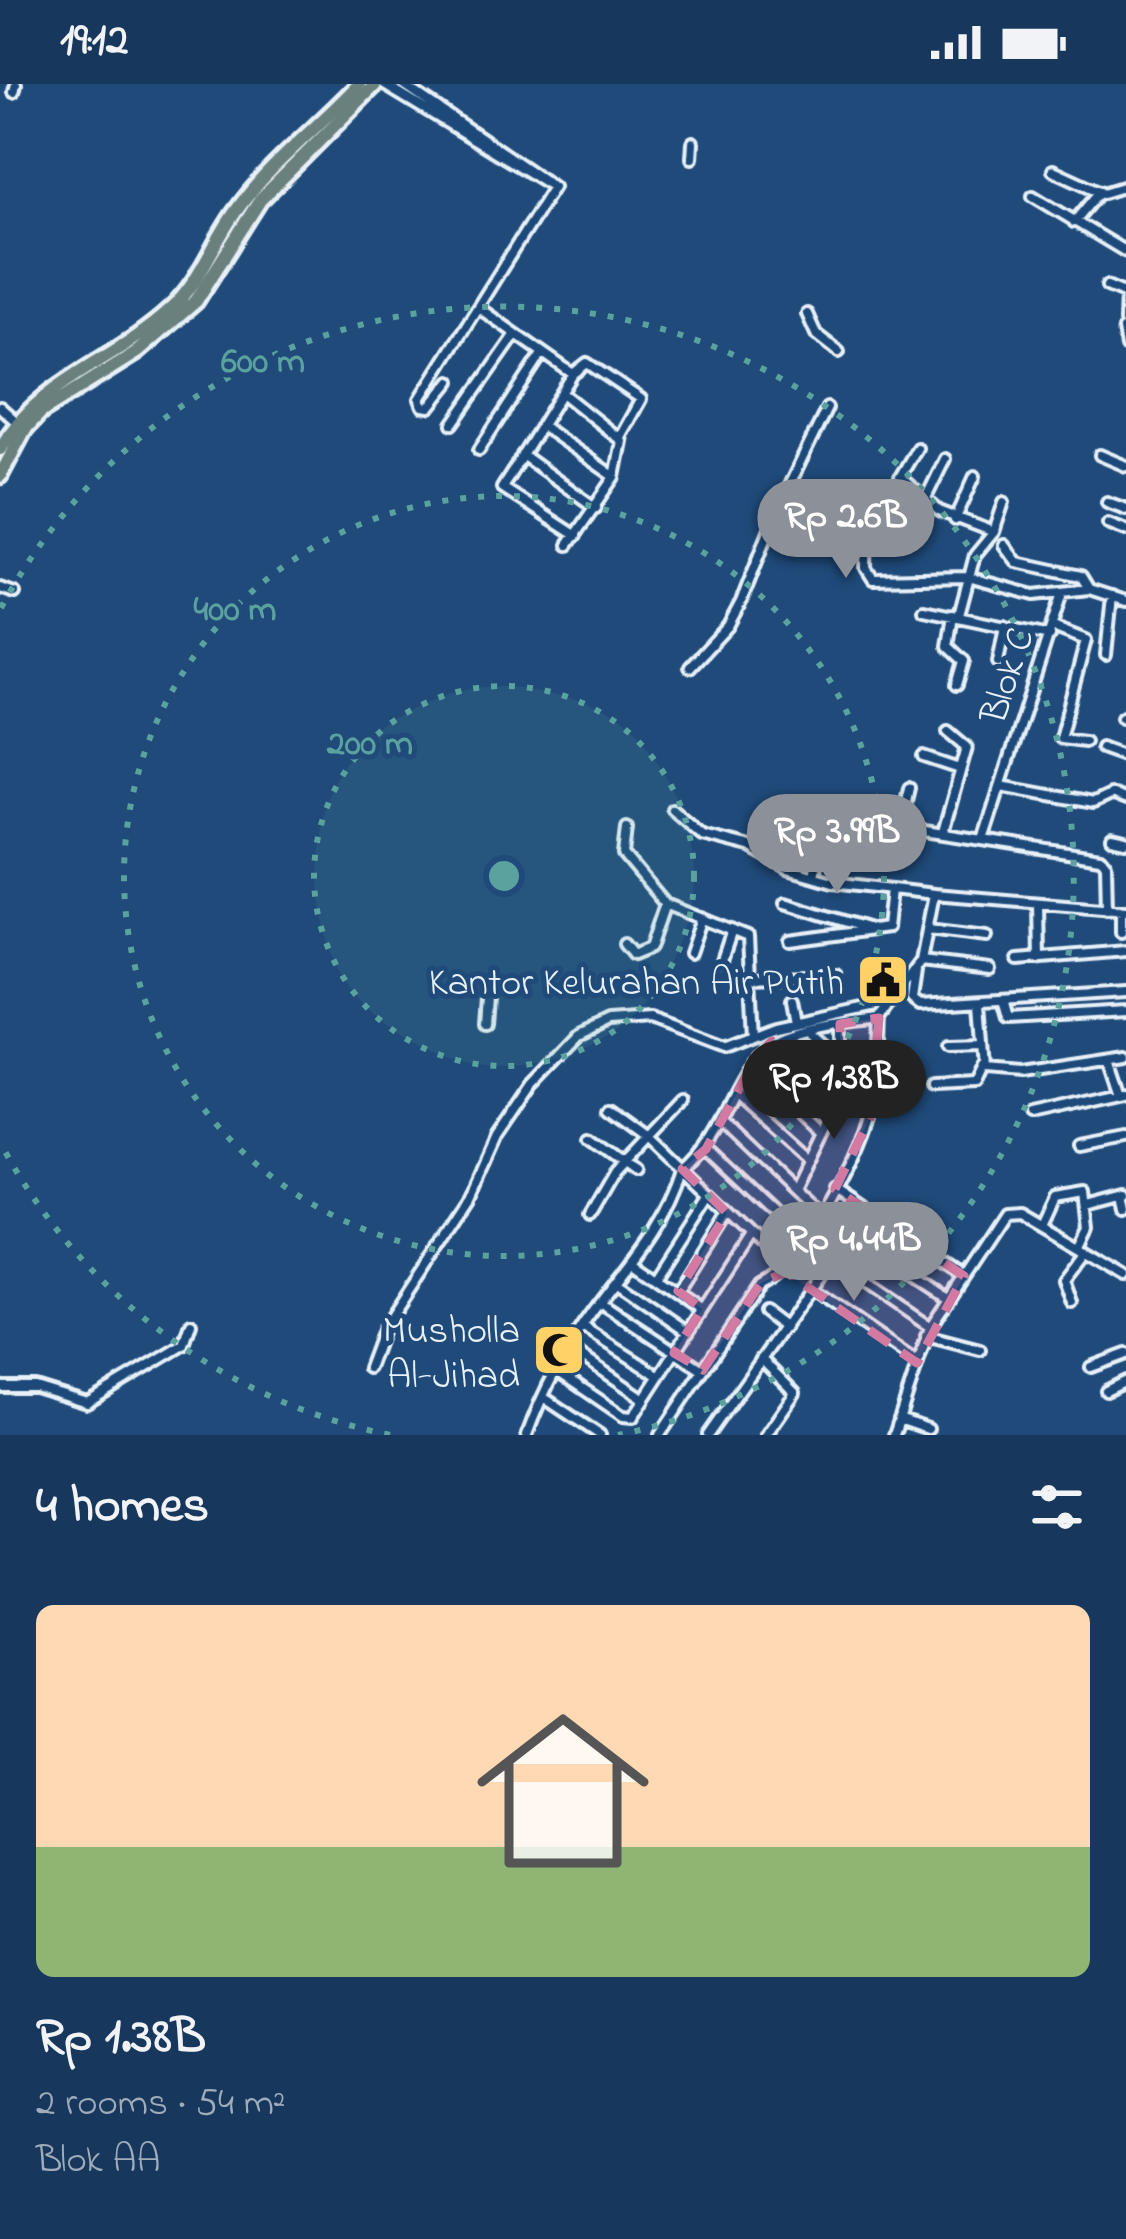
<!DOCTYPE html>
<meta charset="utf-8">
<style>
:root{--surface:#17385c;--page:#203f62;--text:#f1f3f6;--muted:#9eacbb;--accent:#8c9099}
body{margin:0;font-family:"Indie Flower",sans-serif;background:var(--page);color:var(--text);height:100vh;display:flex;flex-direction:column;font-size:45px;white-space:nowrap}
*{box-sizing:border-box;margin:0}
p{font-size:39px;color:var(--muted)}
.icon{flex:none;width:66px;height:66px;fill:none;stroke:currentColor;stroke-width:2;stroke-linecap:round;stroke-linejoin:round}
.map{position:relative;height:1351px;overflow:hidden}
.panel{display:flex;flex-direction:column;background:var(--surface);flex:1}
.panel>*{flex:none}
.price{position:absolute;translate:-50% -102px;padding:0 27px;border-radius:42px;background:var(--accent);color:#fff;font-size:39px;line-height:78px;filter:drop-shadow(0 3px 6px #0008)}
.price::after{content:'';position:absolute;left:50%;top:72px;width:36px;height:27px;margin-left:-18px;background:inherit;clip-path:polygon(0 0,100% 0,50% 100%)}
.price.active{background:#222;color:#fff}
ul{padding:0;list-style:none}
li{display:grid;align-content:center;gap:24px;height:636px;padding:0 36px}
li span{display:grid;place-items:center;height:372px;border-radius:18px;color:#555}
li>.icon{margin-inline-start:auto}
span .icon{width:216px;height:216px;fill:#fffc;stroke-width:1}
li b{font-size:51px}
h2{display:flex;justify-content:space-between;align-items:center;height:144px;padding:0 36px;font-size:51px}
.status{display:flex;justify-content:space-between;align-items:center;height:84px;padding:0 60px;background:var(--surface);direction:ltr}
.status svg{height:33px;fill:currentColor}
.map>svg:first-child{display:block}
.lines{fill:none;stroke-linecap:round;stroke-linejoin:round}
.minor-casing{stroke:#e8f1f8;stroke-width:16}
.primary-casing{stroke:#e8f1f8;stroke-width:21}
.minor{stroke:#1f4a7a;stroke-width:8}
.primary{stroke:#6a807d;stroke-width:12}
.marked{fill:#d37aa2;fill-opacity:0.2;stroke:#d37aa2;stroke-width:9;stroke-dasharray:24 15;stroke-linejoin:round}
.ring{fill:none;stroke:#5ba19e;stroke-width:6;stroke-dasharray:6 12}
.labels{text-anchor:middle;stroke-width:10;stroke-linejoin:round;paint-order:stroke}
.street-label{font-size:39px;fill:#e8f1f8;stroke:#1f4a7a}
.poi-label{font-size:39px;fill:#e8f1f8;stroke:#1f4a7a;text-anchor:end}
.centre{fill:#5ba19e;stroke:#1f4a7a;stroke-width:6}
.ring-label{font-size:36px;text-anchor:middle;font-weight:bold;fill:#5ba19e;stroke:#1f4a7a;stroke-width:10;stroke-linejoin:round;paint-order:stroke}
</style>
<div class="status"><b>19:12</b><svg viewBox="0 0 49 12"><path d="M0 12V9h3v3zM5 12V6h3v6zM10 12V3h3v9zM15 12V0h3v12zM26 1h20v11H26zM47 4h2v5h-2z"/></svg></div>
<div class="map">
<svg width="1126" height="1351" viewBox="0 0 1126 1351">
<rect width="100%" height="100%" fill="#1f4a7a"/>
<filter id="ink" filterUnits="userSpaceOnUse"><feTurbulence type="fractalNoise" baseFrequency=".00833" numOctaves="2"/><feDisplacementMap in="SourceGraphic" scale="24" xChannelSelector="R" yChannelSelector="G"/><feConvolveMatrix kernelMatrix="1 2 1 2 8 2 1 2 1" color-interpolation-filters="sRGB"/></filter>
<g filter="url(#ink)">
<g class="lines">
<!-- minor casing -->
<g class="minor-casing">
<path id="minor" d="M383 0 553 103
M402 0 553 103 420 315 423 322 430 323 451 297
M14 8 16 0
M692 74 693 58
M1053 86 1103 109 1126 102
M1033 112 1126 168
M1074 138 1100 107
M1107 202 1126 210
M479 224 573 290 502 404 576 452
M807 230 816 250 839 268
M1125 238 1126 210
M1123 246 1126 263
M573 290 587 279 641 315 621 351
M563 310 622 357 615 393 568 461
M0 323 19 340
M453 340 516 250
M542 342 615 393
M917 364 900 393 939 427 994 448
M479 366 542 270
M522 371 596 424
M1100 371 1126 382
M791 402 806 411
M925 416 945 375
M1107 418 1126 425
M778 424 796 448 813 457 856 443 867 445 866 484 873 495 968 493 1034 511 1089 505 1126 517
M955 436 975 392
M1108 439 1126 446
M867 445 885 434
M1004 461 1017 478 1081 492 1089 505
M0 504 15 509
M924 526 1050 552
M953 531 948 562 964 577 957 601
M959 531 975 471 994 448 1004 418
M1053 543 1086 556 1060 654 1084 657
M1106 571 1112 512
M998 578 1005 542
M690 583 728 542 741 518 778 424 827 324
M1122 633 1126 631
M1101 663 1126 672
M924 673 960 685
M1001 702 1093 719 1110 711
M1113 711 1126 716
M672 725 702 751 749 763 788 785 833 798 934 810
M779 743 788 726 1100 774 1106 779 1107 825
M900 743 909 704
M627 744 624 771 665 820
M943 748 967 663 948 647
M1112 755 1126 758
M983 756 1061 512
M814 792 825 735
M785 819 873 846
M1038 819 1039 875
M1121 826V848
M928 845 987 852
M790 857 887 844 891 805
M624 860 633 871 650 864 665 820 748 853 753 952
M690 869 702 834
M722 876 732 846
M1018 876 1126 867
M921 877 990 885
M916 887 912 915 920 921 1126 908
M751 894 836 891
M792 916 796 938
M1003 916 1008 934 1126 927
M980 919 985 986 1020 989 1126 973
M485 940 488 899
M810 949 840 977
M772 957 836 1020
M948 963 982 962
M1109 976 1121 1012
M750 982 821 1049
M931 1003 974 1001 982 984
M736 1012 807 1076
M611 1024 648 1051 786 1183
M1030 1032 1126 1011
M721 1039 820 1133
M592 1054 636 1086
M1079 1062 1126 1053
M706 1065 805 1158 930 1243
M682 1085C726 1048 731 990 768 961 794 941 847 939 879 934L921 877 934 810 1126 826
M835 1105 964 1192
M793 1107 840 1009V940
M1123 1112 1126 1125
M1088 1121 1126 1111
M590 1131 615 1088 683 1016
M1042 1141 1055 1113 1085 1108 1089 1143 1079 1163
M859 1156 948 1214
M634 1178 701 1225
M841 1184 875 1133
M656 1193 708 1112
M618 1199 688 1247
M678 1207 727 1129
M813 1207 917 1279
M600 1218 703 1286
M1072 1219 1064 1196 1086 1167
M764 1228 785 1244
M584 1244 658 1291
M926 1252 980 1266
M571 1265 643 1314
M761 1275 795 1309 766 1351
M1091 1283 1126 1270
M368 1284 382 1246 471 1111 497 1053 533 1000 579 952 608 938 650 935 724 963 776 943 886 919
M557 1287 623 1332 633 1333 751 1151
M0 1303H35L87 1319 184 1261 191 1240
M1106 1307 1126 1297
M543 1313 600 1351
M899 1335 928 1345
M527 1351C542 1309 566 1263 593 1227 627 1181 665 1141 682 1085
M660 1351 759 1202C804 1180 857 1078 871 1029 880 1000 877 965 879 934
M708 1351 830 1178
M894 1351 930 1243 1005 1130 1020 1129 1126 1191"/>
</g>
<!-- primary casing -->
<g class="primary-casing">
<path id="primary" d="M0 365C39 296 114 278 170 226 201 198 212 160 236 127 270 79 319 43 359 0
M0 392 25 345 41 328 137 268 196 217 260 116 376 0"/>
</g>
<!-- minor -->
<use href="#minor" class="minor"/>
<!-- primary -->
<use href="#primary" class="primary"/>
</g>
</g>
<!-- marked area -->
<path class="marked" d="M879 934 870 1034 835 1105 964 1192 917 1279 786 1188 761 1199 703 1286 674 1269 702 1225 678 1207 727 1129 682 1085 706 1065 757 972 772 957 840 1024V940Z"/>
<!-- distance rings -->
<circle cx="504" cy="792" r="190" fill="#5ba19e" fill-opacity=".12"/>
<g class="ring">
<circle cx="504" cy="792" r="190"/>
<circle cx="504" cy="792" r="380"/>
<path d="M390 1351A570 570 0 0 1 1 1060M1 524A570 570 0 1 1 618 1351"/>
</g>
<!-- icons -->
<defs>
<g id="civic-square" transform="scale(2.7)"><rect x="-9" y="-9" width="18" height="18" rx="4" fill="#ffd166" stroke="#1f4a7a"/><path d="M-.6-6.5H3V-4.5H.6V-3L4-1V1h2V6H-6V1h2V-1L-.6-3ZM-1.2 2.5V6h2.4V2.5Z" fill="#111"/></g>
<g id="mosque-square" transform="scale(2.7)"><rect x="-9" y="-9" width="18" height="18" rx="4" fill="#ffd166" stroke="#1f4a7a"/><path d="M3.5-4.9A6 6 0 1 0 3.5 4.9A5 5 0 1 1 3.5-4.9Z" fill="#111"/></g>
</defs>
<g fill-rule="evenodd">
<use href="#civic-square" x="883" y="896"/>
<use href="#mosque-square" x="559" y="1266"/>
</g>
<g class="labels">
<!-- street labels -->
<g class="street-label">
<text transform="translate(1005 591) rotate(-72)" y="14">Blok C</text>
</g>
<!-- poi labels -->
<g class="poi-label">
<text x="844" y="910">Kantor Kelurahan Air Putih</text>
<text x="520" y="1258">Musholla<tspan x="520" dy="45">Al-Jihad</tspan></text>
</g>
</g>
<circle cx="504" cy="792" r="18" class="centre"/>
<g class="ring-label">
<text x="263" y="288">600 m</text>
<text x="235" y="536">400 m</text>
<text x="370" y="670">200 m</text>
</g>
</svg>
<b class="price" style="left:846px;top:497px">Rp 2.6B</b>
<b class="price" style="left:837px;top:812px">Rp 3.99B</b>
<b class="price active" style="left:834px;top:1058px">Rp 1.38B</b>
<b class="price" style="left:854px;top:1220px">Rp 4.44B</b>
</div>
<section class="panel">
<h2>4 homes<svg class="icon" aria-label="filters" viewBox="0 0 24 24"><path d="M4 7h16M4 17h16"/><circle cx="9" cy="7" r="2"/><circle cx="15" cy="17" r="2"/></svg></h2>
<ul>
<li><span style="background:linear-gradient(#ffd9b3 65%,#8fb573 0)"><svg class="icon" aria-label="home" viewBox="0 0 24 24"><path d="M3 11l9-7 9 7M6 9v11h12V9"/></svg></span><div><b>Rp 1.38B</b><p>2 rooms · 54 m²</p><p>Blok AA</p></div></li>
</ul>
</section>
